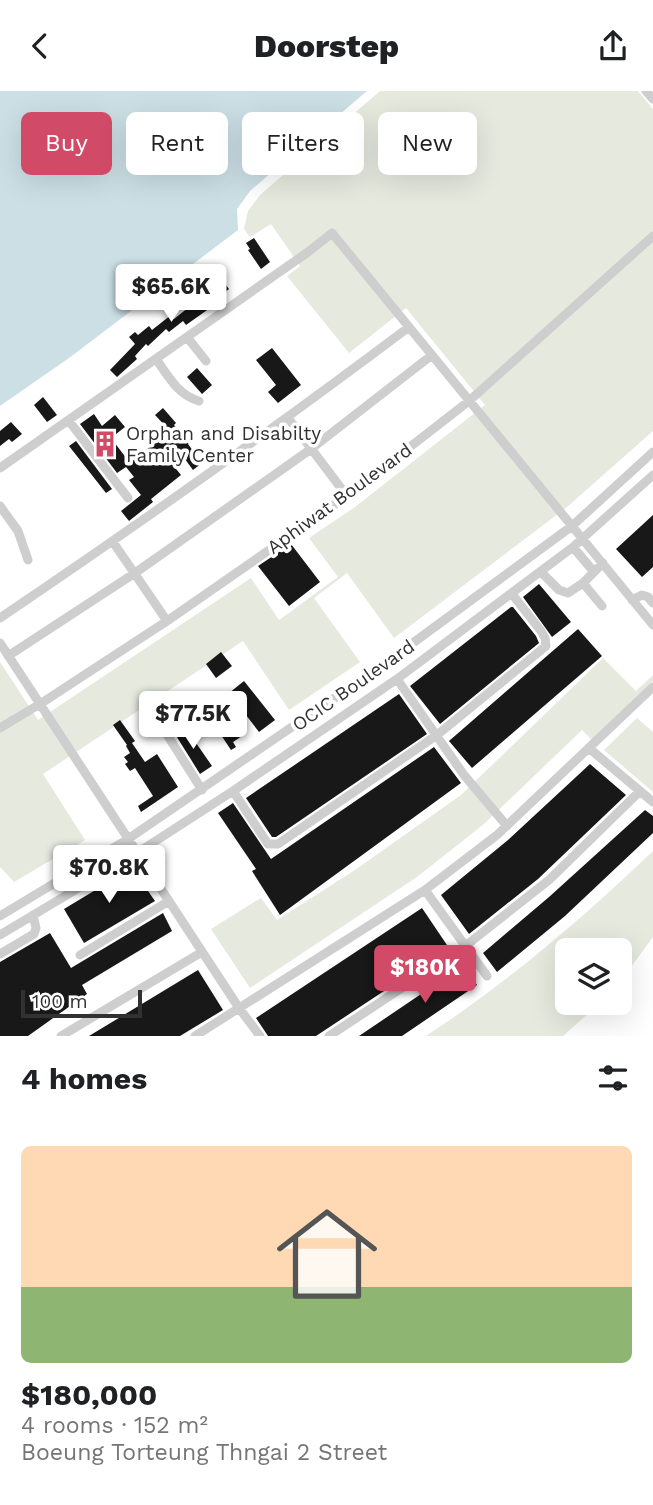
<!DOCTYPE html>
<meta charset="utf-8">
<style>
:root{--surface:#fff;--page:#f6f6f6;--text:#202124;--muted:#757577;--line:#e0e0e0;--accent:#d14a67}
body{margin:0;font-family:"Work Sans",sans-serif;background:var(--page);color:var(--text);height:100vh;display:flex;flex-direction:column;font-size:26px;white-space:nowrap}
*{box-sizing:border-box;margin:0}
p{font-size:23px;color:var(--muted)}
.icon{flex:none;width:38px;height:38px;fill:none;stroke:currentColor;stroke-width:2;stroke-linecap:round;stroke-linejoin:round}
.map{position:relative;height:945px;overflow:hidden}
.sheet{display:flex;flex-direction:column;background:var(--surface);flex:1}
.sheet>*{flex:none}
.banner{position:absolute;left:21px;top:21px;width:612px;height:63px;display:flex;gap:14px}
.controls{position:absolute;left:555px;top:847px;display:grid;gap:14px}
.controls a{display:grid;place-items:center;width:77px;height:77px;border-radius:10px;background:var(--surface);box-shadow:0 7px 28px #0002;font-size:35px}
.scale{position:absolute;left:21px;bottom:18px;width:121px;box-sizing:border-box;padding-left:7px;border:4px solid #313131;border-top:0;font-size:19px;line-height:24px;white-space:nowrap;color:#313131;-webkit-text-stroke:5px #fff;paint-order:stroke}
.price{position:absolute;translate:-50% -60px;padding:0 16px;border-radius:7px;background:#fff;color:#222;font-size:23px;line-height:46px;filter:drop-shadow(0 2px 4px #0008)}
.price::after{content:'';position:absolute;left:50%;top:42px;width:21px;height:16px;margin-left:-10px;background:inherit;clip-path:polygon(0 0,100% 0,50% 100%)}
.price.current{background:var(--accent);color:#fff}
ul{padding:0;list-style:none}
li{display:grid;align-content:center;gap:14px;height:371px;padding:0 21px}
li+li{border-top:2px solid var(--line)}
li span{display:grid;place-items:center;height:217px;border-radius:10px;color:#555}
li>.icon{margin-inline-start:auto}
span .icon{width:126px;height:126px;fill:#fffc;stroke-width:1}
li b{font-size:30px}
h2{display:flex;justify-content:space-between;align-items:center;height:84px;padding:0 21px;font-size:30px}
.tag{padding:0 24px;border-radius:10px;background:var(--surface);box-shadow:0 7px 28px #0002;font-size:24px;line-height:63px}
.tag.current{background:var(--accent);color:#fff}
header{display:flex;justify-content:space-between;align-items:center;height:91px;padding:0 21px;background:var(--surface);font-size:32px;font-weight:800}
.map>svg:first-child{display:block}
.green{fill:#e5e9de}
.water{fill:#cbdfe5}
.building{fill:#181818}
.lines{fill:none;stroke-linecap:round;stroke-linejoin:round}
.minor{stroke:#cecece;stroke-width:9}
.labels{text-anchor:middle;stroke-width:7;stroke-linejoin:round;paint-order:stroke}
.poi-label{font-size:19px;fill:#313131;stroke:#fff;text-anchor:start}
.street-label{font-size:19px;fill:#313131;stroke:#fff}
</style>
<header><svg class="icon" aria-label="back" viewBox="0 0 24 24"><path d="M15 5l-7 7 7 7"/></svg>Doorstep<svg class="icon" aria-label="share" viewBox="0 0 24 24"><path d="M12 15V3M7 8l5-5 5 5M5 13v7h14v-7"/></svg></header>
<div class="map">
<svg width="653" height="945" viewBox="0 0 653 945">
<rect width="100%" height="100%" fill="#fff"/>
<!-- green -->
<path class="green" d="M380 0H638L653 18V340L567 416 394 547 347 482 314 507 360 571 289 619 243 550 43 683 85 749 14 791 0 776V571L38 629 251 487 279 529 338 486 309 447 355 416 485 314 406 217 349 262 287 185 300 175 271 133 250 146 244 138 248 120 260 104Z
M603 567 636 600 653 584V590L592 649 582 639 484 733 417 786 250 897 211 838 261 807 277 829 355 779 461 704Z
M637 627 653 641V701L604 659Z
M653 760V846L620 891V859H567V912H600L563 945H426C508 891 582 828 653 760Z"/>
<!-- water -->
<path class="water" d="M0 0H367L250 100 237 118 238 139 69 267 0 315Z"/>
<!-- building -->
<path class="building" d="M254 147 270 171 261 178 248 159 250 158 246 152Z
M219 185 229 198 208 214 210 217 186 234 183 230 169 241 166 238 148 255 146 253 135 265 137 268 117 286 110 279 135 253 129 246 135 241 138 244 149 235 152 239 171 224 174 228 194 212 192 209Z
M272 257 301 294 278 312 268 301 276 294 256 269Z
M197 277 212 294 202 303 187 286Z
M43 306 57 324 47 331 34 314Z
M163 317 176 332 174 334 189 351 188 353 202 372 193 379 179 360 169 369 181 384 151 408 153 411 129 430 121 420 141 404 129 389 134 386 126 376 117 382 80 333 94 323 102 335 115 324 125 336 111 347 130 372 170 340 155 324Z
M11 331 22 343 12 351 9 348 0 355V340Z
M76 350 112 398 106 402 69 355Z
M653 424V476L642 486 616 458Z
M291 453 320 491 289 515 258 475Z
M539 493 571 531 552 546 523 506Z
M511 516H513L536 545 539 552 440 633 410 595Z
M578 538 602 565 472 677 449 650Z
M221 561 232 575 216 587 206 573Z
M244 590 275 629 259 641 229 602Z
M165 602 176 620 168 625 177 640 174 642 164 628H158L154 632 144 615Z
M399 603 427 643 276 746H272L246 707Z
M225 620 242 645 233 651 236 656 231 659 211 629Z
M120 629 135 650 132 652 145 671 157 663 178 696 141 721 138 715 153 705 135 677 130 680 125 673 128 671 124 666 130 662 126 655 127 654 113 634Z
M185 636 212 675 200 683 175 643Z
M434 656 461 692 280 824 252 780 256 778 218 722 233 712 271 768Z
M590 673 626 704 538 788 469 843 441 804 508 749Z
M645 719 653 725V742L565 825 497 881 483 862 549 806Z
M132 777 155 810 84 852 64 818Z
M422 817 449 857 316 945H268L256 927Z
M163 822 172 840 82 894 87 903 28 945H0V871L50 842 71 877Z
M464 874 477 894 402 945H359Z
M198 879 223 919 180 945H89Z"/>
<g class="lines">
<!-- minor -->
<path class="minor" d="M646 0 653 8
M187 246 206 270
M156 268C169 286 177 303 199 310
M288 327 347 405
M69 330 128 407
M0 377 308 161 332 142 653 534
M0 415 18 440 28 469
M113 451 167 530
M573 456 594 481
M541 481 559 499 568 502 583 492
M632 509 642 504 648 506 653 512
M602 515 583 492 603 472
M0 527C139 433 275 337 409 236
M0 552 239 917 260 945
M8 565 135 482 311 358 432 264
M397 588 464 684 507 735
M161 634 202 699
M0 637 40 613 167 530 347 405 469 310 653 145
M590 658 653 711
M233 700 268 753H278L437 644 546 555 545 547 541 540 512 503
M425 799 487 885
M0 825 128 748 387 571 572 435 653 361
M0 844 137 762 233 700 397 588 573 456 653 384
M0 863 34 843 36 837 33 824
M80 864 169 810
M61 945 202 861
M195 945 425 799 497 744 653 596
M329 945 464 856 549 789 640 700"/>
</g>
<!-- icons -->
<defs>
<g id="building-bare" transform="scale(2.1)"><path d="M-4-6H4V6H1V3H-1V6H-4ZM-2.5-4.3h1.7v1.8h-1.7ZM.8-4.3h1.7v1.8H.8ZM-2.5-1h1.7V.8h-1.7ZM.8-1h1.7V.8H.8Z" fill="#d14a67" stroke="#fff" stroke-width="2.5" paint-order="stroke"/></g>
</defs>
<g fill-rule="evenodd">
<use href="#building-bare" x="105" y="353"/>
</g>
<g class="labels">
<!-- poi labels -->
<g class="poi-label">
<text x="126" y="349">Orphan and Disabilty<tspan x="126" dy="22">Family Center</tspan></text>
</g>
<!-- street labels -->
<g class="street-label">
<text transform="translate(339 407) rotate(-36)" y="7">Aphiwat Boulevard</text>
<text transform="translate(353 594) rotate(-35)" y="7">OCIC Boulevard</text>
</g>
</g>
</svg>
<div class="controls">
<a><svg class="icon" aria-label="layers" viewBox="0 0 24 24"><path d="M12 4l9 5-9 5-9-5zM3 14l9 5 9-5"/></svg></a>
</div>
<div class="scale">100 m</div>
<b class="price" style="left:171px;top:233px">$65.6K</b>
<b class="price" style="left:193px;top:660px">$77.5K</b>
<b class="price" style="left:109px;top:814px">$70.8K</b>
<b class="price current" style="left:425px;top:914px">$180K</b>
<div class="banner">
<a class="tag current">Buy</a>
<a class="tag">Rent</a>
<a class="tag">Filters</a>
<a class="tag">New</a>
</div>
</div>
<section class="sheet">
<h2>4 homes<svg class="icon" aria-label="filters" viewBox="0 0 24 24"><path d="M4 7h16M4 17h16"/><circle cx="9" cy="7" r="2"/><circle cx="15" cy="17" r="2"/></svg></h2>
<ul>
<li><span style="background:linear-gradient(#ffd9b3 65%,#8fb573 0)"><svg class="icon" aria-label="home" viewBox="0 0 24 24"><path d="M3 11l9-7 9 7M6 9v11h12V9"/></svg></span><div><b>$180,000</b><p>4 rooms · 152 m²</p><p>Boeung Torteung Thngai 2 Street</p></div></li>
</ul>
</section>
